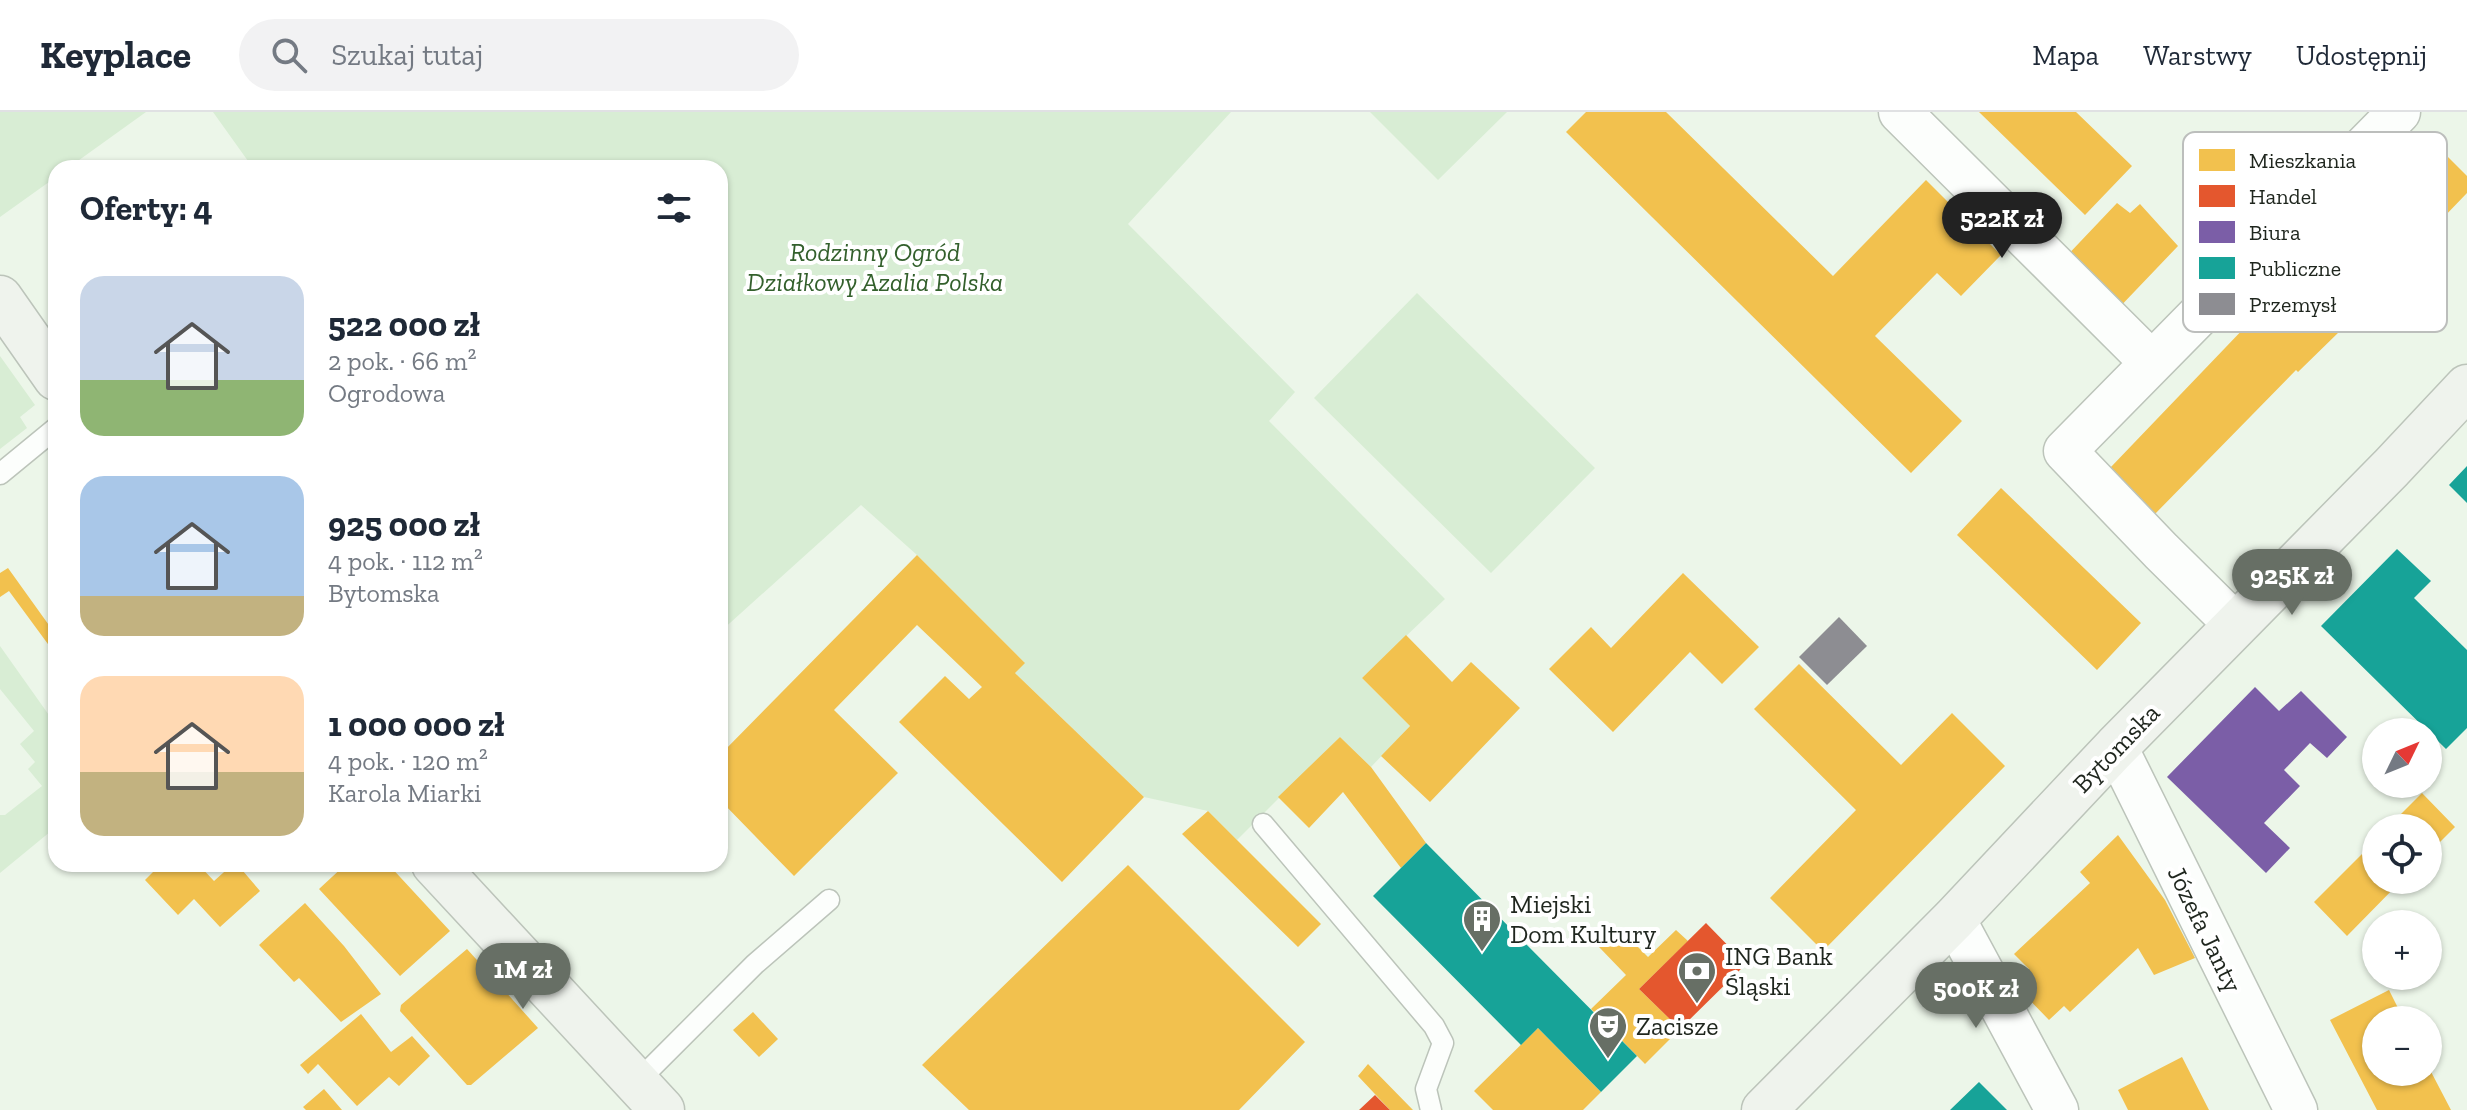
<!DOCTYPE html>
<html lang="pl">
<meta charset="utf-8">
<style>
:root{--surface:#fff;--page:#f2f2f3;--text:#1f2937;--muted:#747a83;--line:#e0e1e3;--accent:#676f65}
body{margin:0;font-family:"Zilla Slab",serif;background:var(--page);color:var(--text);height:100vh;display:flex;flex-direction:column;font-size:30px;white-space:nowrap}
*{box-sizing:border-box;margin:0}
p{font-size:26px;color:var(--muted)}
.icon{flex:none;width:44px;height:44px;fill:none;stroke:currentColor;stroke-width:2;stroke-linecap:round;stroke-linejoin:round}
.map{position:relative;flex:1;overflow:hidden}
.sheet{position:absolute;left:48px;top:48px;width:680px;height:712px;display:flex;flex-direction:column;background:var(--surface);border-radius:24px;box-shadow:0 2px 6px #0004}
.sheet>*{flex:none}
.needle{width:52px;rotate:47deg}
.controls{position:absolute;left:2362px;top:606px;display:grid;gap:16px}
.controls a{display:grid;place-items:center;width:80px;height:80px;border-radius:50%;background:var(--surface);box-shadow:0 2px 6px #0004;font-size:40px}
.price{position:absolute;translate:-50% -68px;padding:0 18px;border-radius:28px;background:var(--accent);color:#fff;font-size:26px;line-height:52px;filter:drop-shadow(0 2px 4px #0008)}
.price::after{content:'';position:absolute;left:50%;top:48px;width:24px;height:18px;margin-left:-12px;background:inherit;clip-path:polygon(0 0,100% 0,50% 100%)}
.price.selected{background:#222;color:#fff}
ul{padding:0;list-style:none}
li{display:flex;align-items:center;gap:24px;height:200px;padding:0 32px}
li span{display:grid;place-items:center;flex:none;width:224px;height:160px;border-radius:24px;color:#555}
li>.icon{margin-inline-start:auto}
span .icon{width:96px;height:96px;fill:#fffc;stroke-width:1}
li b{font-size:34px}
h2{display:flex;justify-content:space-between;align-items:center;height:96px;padding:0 32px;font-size:34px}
header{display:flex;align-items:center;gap:48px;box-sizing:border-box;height:112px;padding:0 40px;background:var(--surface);border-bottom:2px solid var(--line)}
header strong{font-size:38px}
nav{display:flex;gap:44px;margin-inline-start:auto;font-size:28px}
.search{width:560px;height:72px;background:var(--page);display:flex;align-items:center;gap:20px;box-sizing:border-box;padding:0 28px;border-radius:44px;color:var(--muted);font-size:30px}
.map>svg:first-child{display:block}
.green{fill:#d8edd4}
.homes{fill:#f2c14e}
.shops{fill:#e4572e}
.offices{fill:#7b5ea7}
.public{fill:#17a398}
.industry{fill:#8d8d92}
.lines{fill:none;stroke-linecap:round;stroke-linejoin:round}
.lane-casing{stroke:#bcc4ba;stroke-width:23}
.street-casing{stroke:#bcc4ba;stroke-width:45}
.secondary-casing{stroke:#bcc4ba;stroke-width:47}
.lane{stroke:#fcfefc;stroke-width:20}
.street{stroke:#fcfefc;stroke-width:42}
.secondary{stroke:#eff3ed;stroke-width:44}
.labels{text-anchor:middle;stroke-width:8;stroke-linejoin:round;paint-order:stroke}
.park-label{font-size:26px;font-style:italic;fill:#33602c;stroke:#fff}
.street-label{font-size:26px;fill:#1f261e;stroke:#fff}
.poi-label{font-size:26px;fill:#1f261e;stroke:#fff;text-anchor:start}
.key{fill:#fff;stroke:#bcbebc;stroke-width:2}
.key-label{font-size:22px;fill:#1f261e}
</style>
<header>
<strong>Keyplace</strong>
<div class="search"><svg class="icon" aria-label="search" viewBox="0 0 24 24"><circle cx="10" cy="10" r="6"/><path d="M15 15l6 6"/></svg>Szukaj tutaj</div>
<nav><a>Mapa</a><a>Warstwy</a><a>Udostępnij</a></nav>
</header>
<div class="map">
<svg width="2467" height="998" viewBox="0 0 2467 998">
<rect width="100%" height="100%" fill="#ecf6e9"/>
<!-- green -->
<path class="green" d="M0 0H146L68 56H56V65L0 105Z
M213 0H1231L1128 112 1295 280 1269 309 1445 487 1362 566 1410 614 1371 655 1340 625 1237 728 1208 699 1144 685 1015 561 1024 550 917 443 861 393 720 520V56H253Z
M1370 0H1507L1438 68Z
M1417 181 1595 356 1491 461 1314 286Z
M0 244 35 293 20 305 27 316 0 337Z
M0 534 56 613V715L0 761V703H5L42 674 28 657 35 650 20 632 34 619 0 577Z"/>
<!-- homes -->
<path class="homes" d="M1586 0H1666L1833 164 1926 68 2001 143 1961 184 1937 161 1875 224 1962 309 1911 361 1566 20Z
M1979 0H2076L2132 54 2085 103Z
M2430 27 2467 64V81L2337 216 2340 219 2298 260 2296 258 2154 403 2110 356 2248 212 2241 204 2283 162 2290 170Z
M2117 91 2130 101 2140 92 2178 134 2114 201 2061 150Z
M2001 376 2141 511 2097 558 1957 423Z
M917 443 1025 551 1015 561 1144 685 1062 770 899 610 945 564 969 587 982 575 917 513 834 598 898 661 794 764 720 688V643Z
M8 456 56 523V543L9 479 0 485V461Z
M1683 461 1759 535 1722 572 1690 540 1613 620 1549 557 1591 515 1611 536Z
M1406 523 1452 570 1471 550 1520 596 1430 690 1381 644 1410 614 1362 566Z
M1799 552 1901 653 1952 601 2005 654 1823 839 1770 786 1856 698 1754 597Z
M1340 625 1371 655 1426 731 1401 756 1343 680 1309 716 1278 685Z
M2422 681 2455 715 2428 742V716H2387Z
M1208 699 1321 812 1298 835 1182 722Z
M2118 723 2165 788 2195 846 2154 863 2138 836 2070 900 2064 894 2049 908 2014 872 2029 857 2014 842 2090 771 2080 760Z
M2376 728V768H2402L2347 824 2314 790Z
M161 752H198L214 769 233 752H237L260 779 220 815 194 787 178 803 145 768Z
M346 752H388L450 819 400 864 319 777Z
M1128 753 1305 930 1239 998H969L922 953Z
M305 791 344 834 381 882 341 910 299 866 294 870 259 833Z
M1619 816 1648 845 1676 818 1688 829 1639 877 1680 917 1645 952 1591 897 1626 863 1599 835Z
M467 837 538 916 471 973H467L400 899 401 893Z
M2389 878 2404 908H2376V960H2428V954L2451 998H2377L2330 908Z
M753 900 778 927 759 945 733 918Z
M361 902 391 940 412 924 430 944 399 974 389 965 357 994 318 952 308 962 300 953Z
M1538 916 1601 980 1583 998H1493L1474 979Z
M2182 945 2209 998H2128L2118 978Z
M1368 952 1413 998H1390L1358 964Z
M324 977 342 998H306L303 995Z"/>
<!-- shops -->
<path class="shops" d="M1706 811 1746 852 1680 917 1639 877Z
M1375 983 1390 998H1359Z"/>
<!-- offices -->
<path class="offices" d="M2255 575 2279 599 2301 579 2347 625 2327 646 2310 631 2284 658 2300 674 2264 711 2290 736 2266 761 2167 665Z"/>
<!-- public -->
<path class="public" d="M2467 354V391L2449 373Z
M2397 437 2431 469 2414 486 2467 538V616L2446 637 2321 514Z
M1426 731 1637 944 1601 980 1538 916 1521 933 1373 784Z
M1979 970 2007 998H1950Z"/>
<!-- industry -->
<path class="industry" d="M1839 505 1867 534 1827 573 1799 545Z"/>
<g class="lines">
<!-- lane casing -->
<g class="lane-casing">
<path id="lane" d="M0 362 56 316
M1263 712 1434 914 1443 931 1426 977 1431 998
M636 971 755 852 829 788"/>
</g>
<!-- street casing -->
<g class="street-casing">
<path id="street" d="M1900 0 2151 250
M2236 513 2161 439 2065 339 2399 0
M2116 635 2296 998
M1954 807 2057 998"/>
</g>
<!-- secondary casing -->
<g class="secondary-casing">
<path id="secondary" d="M0 186 56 266
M434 752 662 998
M1764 998 1954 807 2116 635 2391 356 2467 275"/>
</g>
<!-- lane -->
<use href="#lane" class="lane"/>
<!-- street -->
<use href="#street" class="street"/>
<!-- secondary -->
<use href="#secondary" class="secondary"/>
</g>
<!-- icons -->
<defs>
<g id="building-pin" transform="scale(2)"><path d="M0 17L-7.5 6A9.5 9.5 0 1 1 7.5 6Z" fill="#676f65" stroke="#fff"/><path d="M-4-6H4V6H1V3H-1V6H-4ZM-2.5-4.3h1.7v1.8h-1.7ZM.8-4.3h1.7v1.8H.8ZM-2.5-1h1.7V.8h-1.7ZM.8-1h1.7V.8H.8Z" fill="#fff"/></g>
<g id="bank-pin" transform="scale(2)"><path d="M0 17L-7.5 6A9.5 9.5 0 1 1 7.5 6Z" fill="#676f65" stroke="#fff"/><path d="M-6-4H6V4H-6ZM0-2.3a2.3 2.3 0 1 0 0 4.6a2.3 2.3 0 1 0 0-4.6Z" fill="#fff"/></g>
<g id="theatre-pin" transform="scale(2)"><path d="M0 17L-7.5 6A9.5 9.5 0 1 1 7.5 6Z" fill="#676f65" stroke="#fff"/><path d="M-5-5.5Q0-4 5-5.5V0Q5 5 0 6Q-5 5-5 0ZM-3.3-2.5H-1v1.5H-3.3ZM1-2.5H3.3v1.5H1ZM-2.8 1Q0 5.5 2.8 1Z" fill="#fff"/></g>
</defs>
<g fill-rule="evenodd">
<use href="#building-pin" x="1482" y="807"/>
<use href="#bank-pin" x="1697" y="859"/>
<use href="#theatre-pin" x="1608" y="914"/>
</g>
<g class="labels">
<!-- park labels -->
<g class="park-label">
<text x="875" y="149">Rodzinny Ogród<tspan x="875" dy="30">Działkowy Azalia Polska</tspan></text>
</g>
<!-- street labels -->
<g class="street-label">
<text transform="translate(2116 636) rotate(-46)" y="9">Bytomska</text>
<text transform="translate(2205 817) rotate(64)" y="9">Józefa Janty</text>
</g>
<!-- poi labels -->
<g class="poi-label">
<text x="1510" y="801">Miejski<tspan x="1510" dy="30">Dom Kultury</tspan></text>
<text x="1725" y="853">ING Bank<tspan x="1725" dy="30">Śląski</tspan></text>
<text x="1636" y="923">Zacisze</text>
</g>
</g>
<!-- legend -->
<rect x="2183" y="20" width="264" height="200" rx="12" class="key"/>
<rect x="2199" y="37" width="36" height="22" fill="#f2c14e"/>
<rect x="2199" y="73" width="36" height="22" fill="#e4572e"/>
<rect x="2199" y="109" width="36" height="22" fill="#7b5ea7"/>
<rect x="2199" y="145" width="36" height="22" fill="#17a398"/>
<rect x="2199" y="181" width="36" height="22" fill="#8d8d92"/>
<g class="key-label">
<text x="2249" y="56">Mieszkania</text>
<text x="2249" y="92">Handel</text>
<text x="2249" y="128">Biura</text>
<text x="2249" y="164">Publiczne</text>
<text x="2249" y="200">Przemysł</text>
</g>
</svg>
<div class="controls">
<a><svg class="needle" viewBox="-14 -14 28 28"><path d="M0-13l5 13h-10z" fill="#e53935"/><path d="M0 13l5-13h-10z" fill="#747a83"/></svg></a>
<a><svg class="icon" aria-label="locate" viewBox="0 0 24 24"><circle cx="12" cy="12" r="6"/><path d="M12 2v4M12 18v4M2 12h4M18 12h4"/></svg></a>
<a>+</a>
<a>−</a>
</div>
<b class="price selected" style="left:2002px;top:148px">522K zł</b>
<b class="price" style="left:2292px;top:505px">925K zł</b>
<b class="price" style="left:523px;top:899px">1M zł</b>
<b class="price" style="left:1976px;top:918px">500K zł</b>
<section class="sheet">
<h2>Oferty: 4<svg class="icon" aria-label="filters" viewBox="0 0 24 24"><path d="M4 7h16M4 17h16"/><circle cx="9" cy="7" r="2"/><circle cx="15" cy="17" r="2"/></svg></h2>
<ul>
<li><span style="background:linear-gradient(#c9d6e8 65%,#8fb573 0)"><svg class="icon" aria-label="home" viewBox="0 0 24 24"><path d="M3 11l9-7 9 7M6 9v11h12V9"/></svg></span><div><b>522 000 zł</b><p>2 pok. · 66 m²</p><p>Ogrodowa</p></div></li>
<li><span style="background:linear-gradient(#a9c7e8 75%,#c2b280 0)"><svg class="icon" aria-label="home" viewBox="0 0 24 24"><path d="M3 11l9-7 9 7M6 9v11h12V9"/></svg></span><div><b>925 000 zł</b><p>4 pok. · 112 m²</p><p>Bytomska</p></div></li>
<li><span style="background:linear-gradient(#ffd9b3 60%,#c2b280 0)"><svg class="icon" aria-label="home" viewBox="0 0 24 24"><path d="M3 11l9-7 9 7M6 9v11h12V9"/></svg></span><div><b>1 000 000 zł</b><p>4 pok. · 120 m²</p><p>Karola Miarki</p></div></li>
</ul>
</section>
</div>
